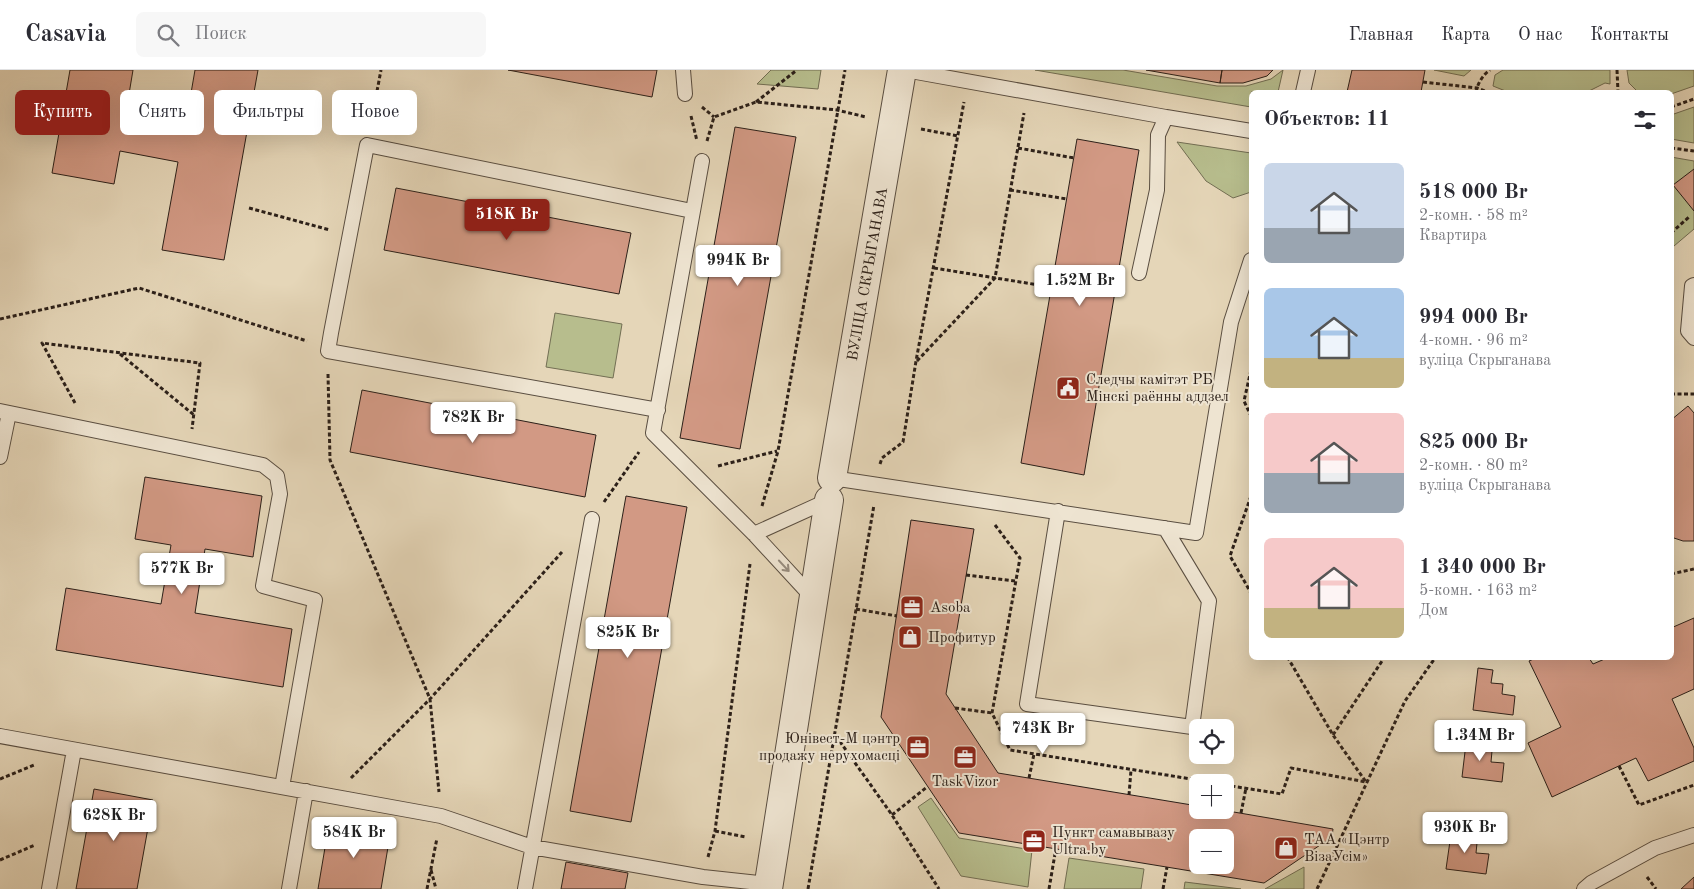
<!DOCTYPE html>
<html lang="ru">
<meta charset="utf-8">
<style>
:root{--surface:#fff;--page:#f7f7f7;--text:#2b2b33;--muted:#7c7c81;--line:#e1e1e2;--accent:#8f2418}
body{margin:0;font-family:"Old Standard TT",serif;background:var(--page);color:var(--text);height:100vh;display:flex;flex-direction:column;font-size:19px;white-space:nowrap}
*{box-sizing:border-box;margin:0}
p{font-size:16px;color:var(--muted)}
.icon{flex:none;width:28px;height:28px;fill:none;stroke:currentColor;stroke-width:2;stroke-linecap:round;stroke-linejoin:round}
.map{position:relative;flex:1;overflow:hidden}
.side{position:absolute;left:1249px;top:20px;width:425px;height:570px;display:flex;flex-direction:column;background:var(--surface);border-radius:8px;box-shadow:0 5px 20px #0002}
.side>*{flex:none}
.top-card{position:absolute;left:15px;top:20px;width:475px;height:45px;display:flex;gap:10px}
.fabs{position:absolute;left:1189px;top:649px;display:grid;gap:10px}
.fabs a{display:grid;place-items:center;width:45px;height:45px;border-radius:8px;background:var(--surface);box-shadow:0 5px 20px #0002;font-size:25px}
.price{position:absolute;translate:-50% -42px;padding:0 11px;border-radius:5px;background:#fff;color:#222;font-size:16px;line-height:32px;filter:drop-shadow(0 1px 2px #0008)}
.price::after{content:'';position:absolute;left:50%;top:30px;width:15px;height:11px;margin-left:-8px;background:inherit;clip-path:polygon(0 0,100% 0,50% 100%)}
.price.active{background:var(--accent);color:#fff}
ul{padding:0;list-style:none}
li{display:flex;align-items:center;gap:15px;height:125px;padding:0 15px}
li span{display:grid;place-items:center;flex:none;width:140px;height:100px;border-radius:8px;color:#555}
li>.icon{margin-inline-start:auto}
span .icon{width:60px;height:60px;fill:#fffc;stroke-width:1}
li b{font-size:21px}
h2{display:flex;justify-content:space-between;align-items:center;height:60px;padding:0 15px;font-size:21px}
.tag{padding:0 18px;border-radius:8px;background:var(--surface);box-shadow:0 5px 20px #0002;font-size:18px;line-height:45px}
.tag.active{background:var(--accent);color:#fff}
header{display:flex;align-items:center;gap:30px;box-sizing:border-box;height:70px;padding:0 25px;background:var(--surface);border-bottom:1px solid var(--line)}
header strong{font-size:24px}
nav{display:flex;gap:28px;margin-inline-start:auto;font-size:18px}
.search{width:350px;height:45px;background:var(--page);display:flex;align-items:center;gap:12px;box-sizing:border-box;padding:0 18px;border-radius:8px;color:var(--muted);font-size:19px}
.map>svg:first-child{display:block}
.green{fill:#b7bd8d;stroke:#726e53}
.building{fill:#d29984;stroke:#2c2019;fill-rule:evenodd}
.lines{fill:none;stroke-linecap:round;stroke-linejoin:round}
.service-casing{stroke:#5a4e41;stroke-width:16}
.tertiary-casing{stroke:#5a4e41;stroke-width:30}
.path{stroke:#2c2019;stroke-width:3;stroke-dasharray:4 2.5;stroke-linecap:butt}
.service{stroke:#eee4d1;stroke-width:14}
.tertiary{stroke:#eee4d1;stroke-width:28}
.oneway{stroke:#978c7e}
.labels{text-anchor:middle;stroke-width:4;stroke-linejoin:round;paint-order:stroke}
.street-label{font-size:15px;fill:#2c2019;stroke:#eee4d1}
.poi-label{font-size:15px;fill:#2c2019;stroke:#eee4d1;text-anchor:start}
</style>
<header>
<strong>Casavia</strong>
<div class="search"><svg class="icon" aria-label="search" viewBox="0 0 24 24"><circle cx="10" cy="10" r="6"/><path d="M15 15l6 6"/></svg>Поиск</div>
<nav><a>Главная</a><a>Карта</a><a>О нас</a><a>Контакты</a></nav>
</header>
<div class="map">
<svg width="1694" height="819" viewBox="0 0 1694 819">
<rect width="100%" height="100%" fill="#e5d6b8"/>
<filter id="stains"><feTurbulence type="fractalNoise" baseFrequency=".004" numOctaves="4"/><feColorMatrix values="0 0 0 0 .2 0 0 0 0 .09 0 0 0 0 .02 0 0 0 .5 -.17"/></filter>
<radialGradient id="worn" r=".72"><stop offset=".6" stop-color="#630" stop-opacity="0"/><stop offset="1" stop-color="#630" stop-opacity=".3"/></radialGradient>
<!-- green -->
<path class="green" d="M771 0H821L818 19 757 14Z
M1035 0H1123L1217 16H1246L1271 9 1283 0 1278 22H1251V37Z
M1434 0H1471L1464 6Z
M1503 0H1610V14L1605 13 1587 22H1508L1493 16 1495 5Z
M1627 0H1694V16L1671 24V22H1638L1629 13Z
M1694 37V73L1671 69V45Z
M1177 72 1251 83V122L1233 128 1206 111Z
M1671 87 1694 91V159L1674 176 1671 172Z
M555 243 622 254 613 308 546 297Z
M931 728 959 768 1032 780 1028 817 961 806 918 737Z
M1069 788 1144 799 1141 819H1064Z
M1304 797V819H1265Z
M1185 812 1241 819H1184Z"/>
<!-- building -->
<path class="building" d="M70 0H133L126 42 186 52 195 0H258L224 190 162 180 178 92 120 81 114 114 52 103Z
M508 0H657L652 27Z
M1146 0H1222L1220 13Z
M1222 0H1273L1267 6 1243 13H1220Z
M1352 0H1425L1421 22H1347Z
M735 57 796 67 740 379 680 368Z
M1077 69 1139 80 1084 405 1021 393Z
M1694 99V141L1673 115Z
M396 118 631 163 619 224 384 180Z
M362 320 596 365 585 427 350 382Z
M1688 336 1694 343V471H1683L1671 467V350Z
M145 407 262 426 253 487 205 479 195 543 292 559 283 617 56 580 66 518 161 534 171 475 135 469Z
M626 426 687 437 631 752 570 741Z
M911 450 974 459 946 624 998 703 1198 736V740H1222L1333 759 1332 767 1264 813 959 763 881 647ZM1198 768H1225V795H1198Z
M1694 548V619L1672 629 1694 678V691L1648 711 1636 688 1552 727 1528 673 1561 657 1529 591 1536 588H1589L1593 594 1607 588H1671V558Z
M1478 598 1493 600 1491 613 1503 614 1502 624 1515 626 1513 645 1473 640Z
M1467 665 1482 667 1480 680 1492 681 1491 692 1504 693 1502 712 1462 707Z
M94 719 153 730 137 819H76Z
M329 754 390 765 381 819H318Z
M1452 757 1467 759 1465 771 1477 773 1476 783 1489 784 1486 804 1446 799Z
M566 792 628 803 625 819H561Z
M1694 807V819H1681Z"/>
<g class="lines">
<!-- service casing -->
<g class="service-casing">
<path id="service" d="M683 0 685 24
M905 0 1166 47 1158 65 1157 120 1139 203
M1303 22 1308 0
M1166 47 1251 61
M702 91 653 363 754 464 813 528
M1694 215 1692 216 1688 261 1694 268
M658 340 328 281 331 263 367 75 692 141
M0 341 263 395 277 406 280 424 263 516 315 530 282 717
M0 387 9 343
M832 408 1196 463 1231 252 1251 190
M1058 441 1027 634 1192 657 1209 531 1165 458
M754 464 829 430
M0 666 441 746 532 777 703 807 769 814
M49 819 74 680
M289 819 306 721
M525 819 592 449
M1584 819 1591 813 1655 778 1694 765"/>
</g>
<!-- tertiary casing -->
<g class="tertiary-casing">
<path id="tertiary" d="M832 408 902 0
M768 819 829 430"/>
</g>
<!-- path -->
<path class="path" d="M1617 0 1618 22
M1423 12 1477 18 1488 22
M1476 22C1477 15 1483 4 1490 0
M1607 22H1613
M756 32 797 0
M702 37 714 47
M1671 37 1694 29
M691 46 697 71
M371 53 381 0
M921 59 958 66
M707 71 714 47 756 32 837 40 866 47
M1018 78 1074 88
M1671 78 1694 81
M1010 120 1067 129
M249 138 330 160
M1671 163 1689 147
M934 198 1051 217
M0 249 139 218 307 271
M120 284 194 345
M917 291 995 208 1024 43
M1251 300 1244 331 1251 346
M328 304 330 390 430 629 439 722
M1671 324H1694
M75 333 42 273 200 293 192 359
M880 394 882 388 903 372 916 291 964 32
M718 396 777 381
M1251 426 1230 486 1251 523
M604 432 639 382
M762 436 778 381 845 0
M995 455 1020 488 992 643 1010 680 1210 712
M1671 504 1694 499
M966 505 1015 511
M856 539 897 546
M955 638 992 643
M1333 665 1384 588
M836 666 892 745 939 819
M1619 696 1639 735 1694 715
M351 708 430 629 562 482
M1029 708 1034 684
M0 709 34 695
M1225 715 1282 724 1291 698 1366 712 1333 665 1288 588
M1129 725 1131 700
M1241 743 1246 718
M892 745 927 717
M715 761 746 767
M708 787 715 761 750 494
M0 790 35 775
M431 800 436 819
M1647 807 1656 819
M427 819 437 768
M808 819 874 435
M1049 819 1056 778
M1163 819 1167 797
M1317 819 1405 631 1435 588"/>
<!-- service -->
<use href="#service" class="service"/>
<!-- tertiary -->
<use href="#tertiary" class="tertiary"/>
</g>
<!-- one-way arrows -->
<defs><path id="oneway-shaft" d="M-6 0H5M1.5-3L5.5 0L1.5 3" fill="none" stroke-width="1.6" stroke-linecap="round" stroke-linejoin="round" transform="scale(1.25)"/></defs>
<use class="oneway" href="#oneway-shaft" transform="translate(784 496) rotate(47)"/>
<!-- icons -->
<defs>
<g id="civic-square" transform="scale(1.25)"><rect x="-9" y="-9" width="18" height="18" rx="4" fill="#8f2418" stroke="#eee4d1"/><path d="M-.6-6.5H3V-4.5H.6V-3L4-1V1h2V6H-6V1h2V-1L-.6-3ZM-1.2 2.5V6h2.4V2.5Z" fill="#fff"/></g>
<g id="office-square" transform="scale(1.25)"><rect x="-9" y="-9" width="18" height="18" rx="4" fill="#8f2418" stroke="#eee4d1"/><path d="M-6-3h4V-5.5h4V-3h4V5H-6ZM-1-4.5V-3h2v-1.5ZM-6 0V1H6V0Z" fill="#fff"/></g>
<g id="shop-square" transform="scale(1.25)"><rect x="-9" y="-9" width="18" height="18" rx="4" fill="#8f2418" stroke="#eee4d1"/><path d="M-5-2.5h2.3a2.7 3.5 0 0 1 5.4 0H5L5.5 6h-11ZM-1.5-2.5h3a1.5 2.3 0 0 0-3 0Z" fill="#fff"/></g>
</defs>
<g fill-rule="evenodd">
<use href="#civic-square" x="1068" y="318"/>
<use href="#office-square" x="912" y="537"/>
<use href="#shop-square" x="910" y="567"/>
<use href="#office-square" x="918" y="677"/>
<use href="#office-square" x="965" y="687"/>
<use href="#office-square" x="1034" y="771"/>
<use href="#shop-square" x="1286" y="778"/>
</g>
<g class="labels">
<!-- street labels -->
<g class="street-label">
<text transform="translate(867 204) rotate(-80)" y="5">ВУЛІЦА СКРЫГАНАВА</text>
</g>
<!-- poi labels -->
<g class="poi-label">
<text x="1086" y="314">Следчы камітэт РБ<tspan x="1086" dy="17">Мінскі раённы аддзел</tspan></text>
<text x="930" y="542">Asoba</text>
<text x="928" y="572">Профитур</text>
<text x="900" y="673" text-anchor="end">Юнівест-М цэнтр<tspan x="900" dy="17">продажу нерухомасці</tspan></text>
<text x="965" y="716" text-anchor="middle">TaskVizor</text>
<text x="1052" y="767">Пункт самавывазу<tspan x="1052" dy="17">Ultra.by</tspan></text>
<text x="1304" y="774">ТАА «Цэнтр<tspan x="1304" dy="17">ВізаУсім»</tspan></text>
</g>
</g>
<rect width="100%" height="100%" filter="url(#stains)"/>
<rect width="100%" height="100%" fill="url(#worn)"/>
</svg>
<div class="fabs">
<a><svg class="icon" aria-label="locate" viewBox="0 0 24 24"><circle cx="12" cy="12" r="6"/><path d="M12 2v4M12 18v4M2 12h4M18 12h4"/></svg></a>
<a>+</a>
<a>−</a>
</div>
<b class="price active" style="left:507px;top:171px">518K Br</b>
<b class="price" style="left:738px;top:217px">994K Br</b>
<b class="price" style="left:1080px;top:237px">1.52M Br</b>
<b class="price" style="left:473px;top:374px">782K Br</b>
<b class="price" style="left:182px;top:525px">577K Br</b>
<b class="price" style="left:628px;top:589px">825K Br</b>
<b class="price" style="left:1043px;top:685px">743K Br</b>
<b class="price" style="left:1480px;top:692px">1.34M Br</b>
<b class="price" style="left:114px;top:772px">628K Br</b>
<b class="price" style="left:1465px;top:784px">930K Br</b>
<b class="price" style="left:354px;top:789px">584K Br</b>
<div class="top-card">
<a class="tag active">Купить</a>
<a class="tag">Снять</a>
<a class="tag">Фильтры</a>
<a class="tag">Новое</a>
</div>
<section class="side">
<h2>Объектов: 11<svg class="icon" aria-label="filters" viewBox="0 0 24 24"><path d="M4 7h16M4 17h16"/><circle cx="9" cy="7" r="2"/><circle cx="15" cy="17" r="2"/></svg></h2>
<ul>
<li><span style="background:linear-gradient(#c9d6e8 65%,#9aa5b1 0)"><svg class="icon" aria-label="home" viewBox="0 0 24 24"><path d="M3 11l9-7 9 7M6 9v11h12V9"/></svg></span><div><b>518 000 Br</b><p>2-комн. · 58 m²</p><p>Квартира</p></div></li>
<li><span style="background:linear-gradient(#a9c7e8 70%,#c2b280 0)"><svg class="icon" aria-label="home" viewBox="0 0 24 24"><path d="M3 11l9-7 9 7M6 9v11h12V9"/></svg></span><div><b>994 000 Br</b><p>4-комн. · 96 m²</p><p>вуліца Скрыганава</p></div></li>
<li><span style="background:linear-gradient(#f6c9c9 60%,#9aa5b1 0)"><svg class="icon" aria-label="home" viewBox="0 0 24 24"><path d="M3 11l9-7 9 7M6 9v11h12V9"/></svg></span><div><b>825 000 Br</b><p>2-комн. · 80 m²</p><p>вуліца Скрыганава</p></div></li>
<li><span style="background:linear-gradient(#f6c9c9 70%,#c2b280 0)"><svg class="icon" aria-label="home" viewBox="0 0 24 24"><path d="M3 11l9-7 9 7M6 9v11h12V9"/></svg></span><div><b>1 340 000 Br</b><p>5-комн. · 163 m²</p><p>Дом</p></div></li>
</ul>
</section>
</div>
